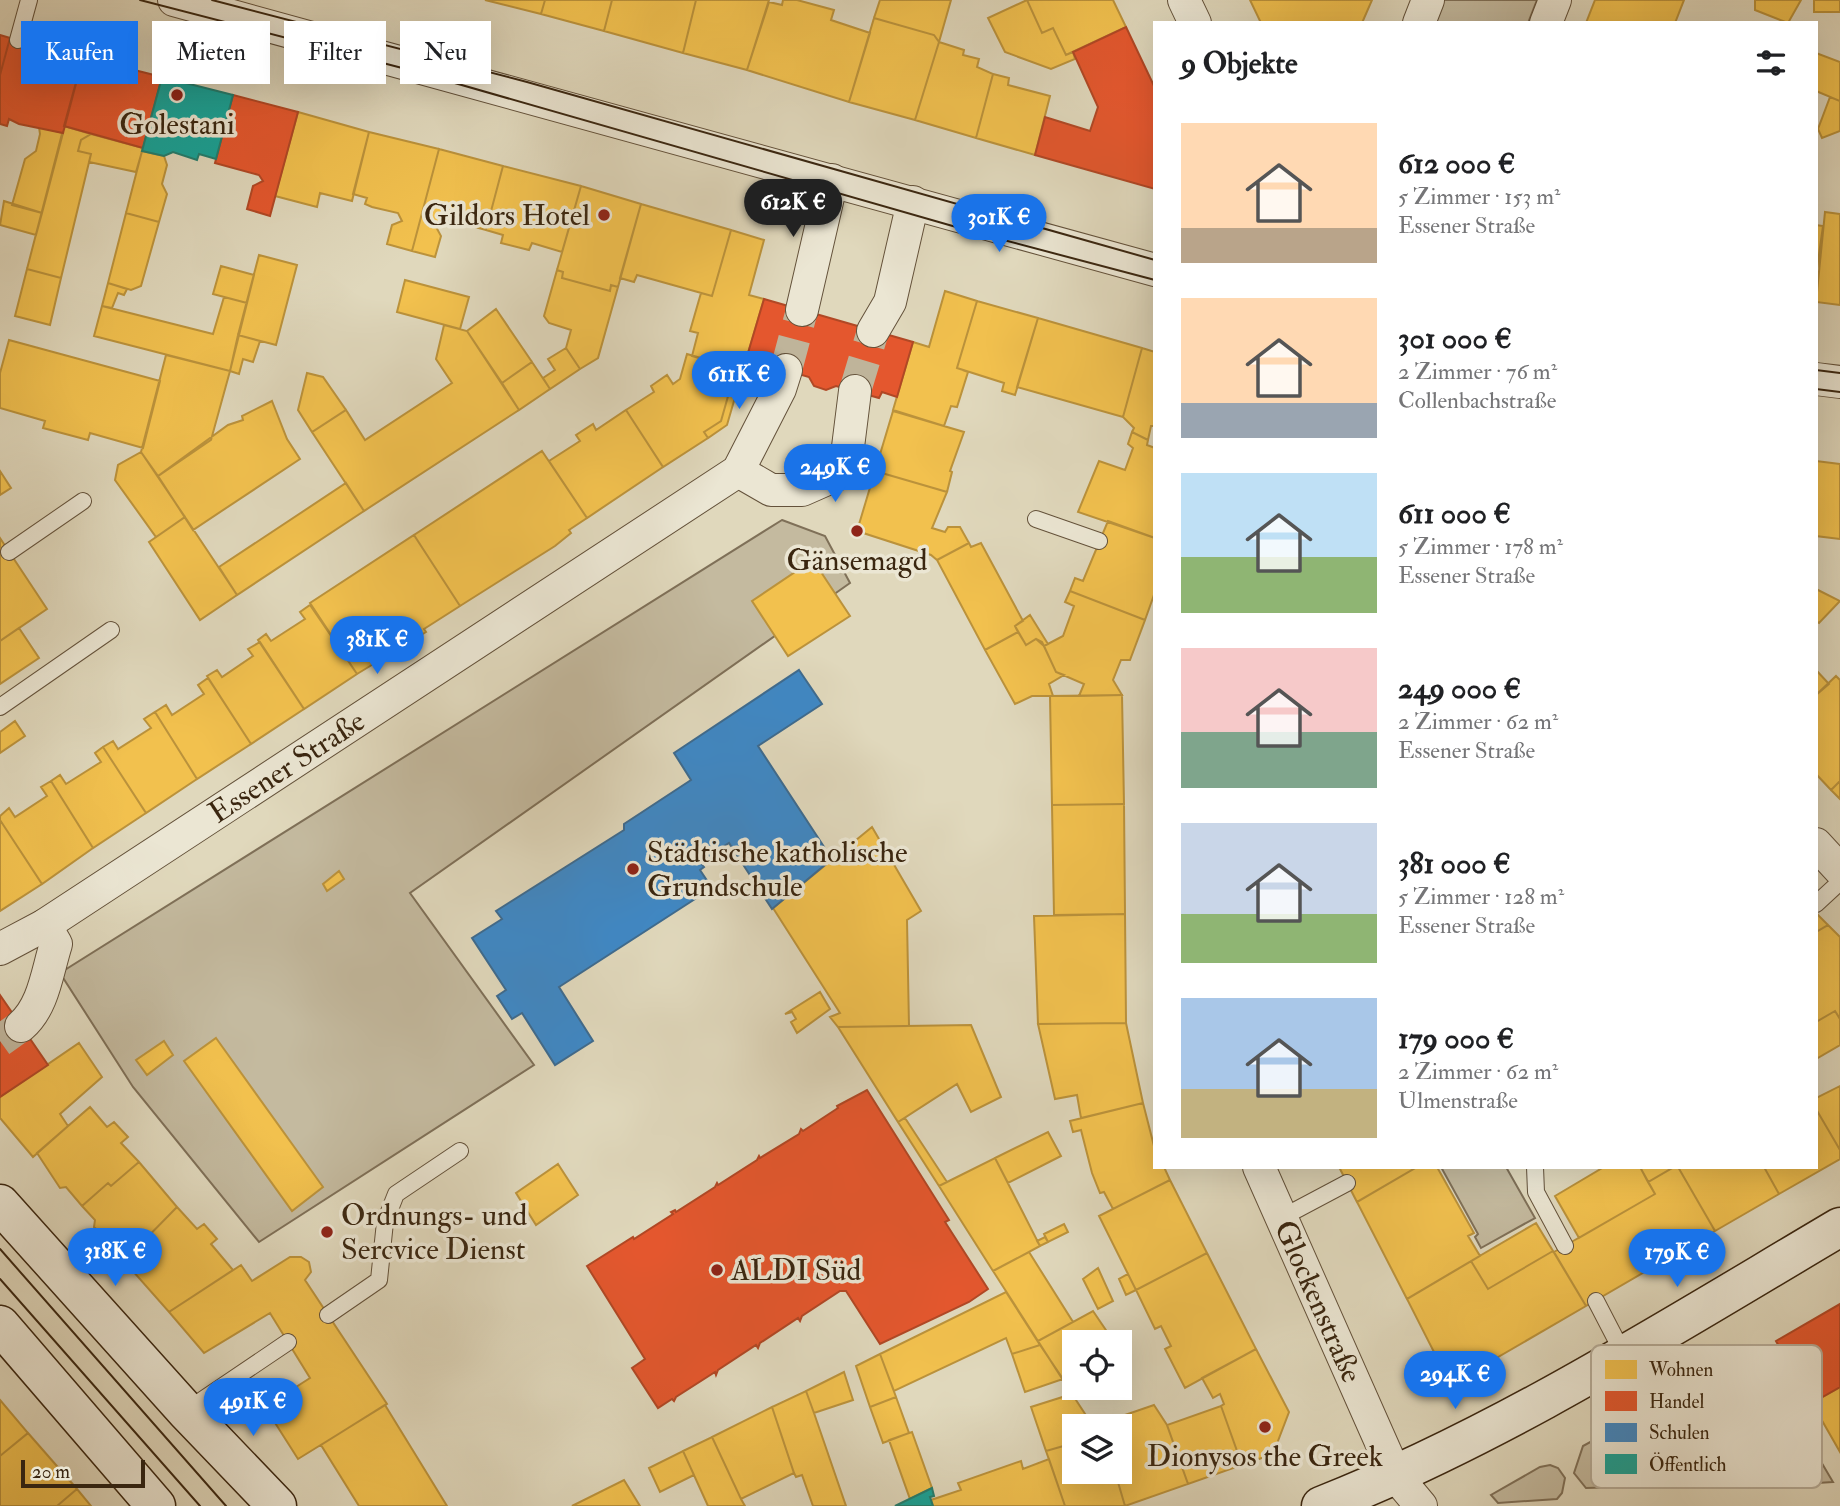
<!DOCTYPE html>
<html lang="de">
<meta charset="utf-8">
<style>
:root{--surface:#fff;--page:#f2f2f2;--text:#202124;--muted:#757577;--accent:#1a73e8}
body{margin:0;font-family:"IM FELL Double Pica",serif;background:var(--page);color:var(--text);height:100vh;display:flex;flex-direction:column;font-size:26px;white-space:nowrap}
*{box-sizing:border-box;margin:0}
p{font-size:23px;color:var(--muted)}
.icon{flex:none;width:38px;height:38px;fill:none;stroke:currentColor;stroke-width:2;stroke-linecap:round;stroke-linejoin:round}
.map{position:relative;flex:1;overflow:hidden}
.panel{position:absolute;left:1153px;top:21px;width:665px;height:1148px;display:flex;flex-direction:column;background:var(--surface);border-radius:0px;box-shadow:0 7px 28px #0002}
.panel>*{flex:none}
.top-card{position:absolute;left:21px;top:21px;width:665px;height:63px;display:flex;gap:14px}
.tools{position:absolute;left:1062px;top:1330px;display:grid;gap:14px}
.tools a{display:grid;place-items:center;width:70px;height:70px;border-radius:0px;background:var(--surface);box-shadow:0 7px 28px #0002;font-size:35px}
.scale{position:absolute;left:21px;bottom:18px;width:124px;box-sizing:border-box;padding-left:7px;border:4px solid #3a2610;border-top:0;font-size:19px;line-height:24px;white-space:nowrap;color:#3a2610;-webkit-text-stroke:5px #ebe6d3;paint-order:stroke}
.price{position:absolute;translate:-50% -60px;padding:0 16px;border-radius:24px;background:var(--accent);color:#fff;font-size:23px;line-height:46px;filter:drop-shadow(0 2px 4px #0008)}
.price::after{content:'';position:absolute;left:50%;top:42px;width:21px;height:16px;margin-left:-10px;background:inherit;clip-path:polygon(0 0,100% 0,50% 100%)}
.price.selected{background:#222;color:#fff}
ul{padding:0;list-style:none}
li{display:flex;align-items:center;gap:21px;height:175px;padding:0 28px}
li span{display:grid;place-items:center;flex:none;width:196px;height:140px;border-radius:0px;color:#555}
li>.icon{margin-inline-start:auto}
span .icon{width:84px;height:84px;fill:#fffc;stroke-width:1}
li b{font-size:30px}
h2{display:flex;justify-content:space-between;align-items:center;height:84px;padding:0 28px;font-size:30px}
.chip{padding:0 24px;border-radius:0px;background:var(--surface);box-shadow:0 7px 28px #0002;font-size:24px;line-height:63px}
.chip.selected{background:var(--accent);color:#fff}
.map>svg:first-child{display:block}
.green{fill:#c4ba9f;stroke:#7f7058;stroke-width:2}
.homes{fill:#f2c14e;stroke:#bb923b;stroke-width:2}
.shops{fill:#e4572e;stroke:#b14825;stroke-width:2}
.schools{fill:#3f88c5;stroke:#3e6b8f;stroke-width:2}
.public{fill:#17a398;stroke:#227e6f;stroke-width:2}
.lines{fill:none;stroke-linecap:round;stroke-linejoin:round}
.minor-tunnel{stroke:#bfb49a;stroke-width:32;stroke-dasharray:32 16;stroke-linecap:butt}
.service-casing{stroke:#64523b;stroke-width:18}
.minor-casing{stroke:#64523b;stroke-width:34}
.secondary-casing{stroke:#3a2610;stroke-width:41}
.service{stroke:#ebe6d3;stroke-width:16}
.minor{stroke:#ebe6d3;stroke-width:32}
.secondary{stroke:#ebe6d3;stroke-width:38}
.tram{stroke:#3a2610;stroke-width:2}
.poi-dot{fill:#8f2418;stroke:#ebe6d3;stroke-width:2.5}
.labels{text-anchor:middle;stroke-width:7;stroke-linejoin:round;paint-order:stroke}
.poi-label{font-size:30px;fill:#3a2610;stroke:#ebe6d3}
.street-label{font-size:30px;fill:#3a2610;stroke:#ebe6d3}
.key{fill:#ebe6d3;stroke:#b6ac98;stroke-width:2}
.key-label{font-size:19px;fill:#3a2610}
</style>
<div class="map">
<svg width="1840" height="1506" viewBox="0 0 1840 1506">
<rect width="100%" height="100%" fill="#e0d8bc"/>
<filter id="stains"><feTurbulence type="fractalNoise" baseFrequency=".00286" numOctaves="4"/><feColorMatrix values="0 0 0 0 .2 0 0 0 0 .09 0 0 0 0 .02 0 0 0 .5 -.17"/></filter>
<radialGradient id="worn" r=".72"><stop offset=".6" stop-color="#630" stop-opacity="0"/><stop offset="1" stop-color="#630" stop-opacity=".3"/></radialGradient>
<!-- green -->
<path class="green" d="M1443 0H1537L1528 23H1434Z
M782 520 825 536 850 583 410 893 534 1065 259 1242 133 1087 60 973Z
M1441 1167H1506L1535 1218 1481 1248 1475 1237 1478 1234Z
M1756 1351 1833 1482C1750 1488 1668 1485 1586 1488L1574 1473 1583 1446Z
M1550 1465 1558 1468 1565 1478 1562 1493 1557 1499 1498 1503 1491 1495 1540 1467Z"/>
<!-- homes -->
<path class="homes" d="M485 0H545L541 14Z
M545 0H612L604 31 541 14Z
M612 0H696L683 53 604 31Z
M696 0H769L747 70 683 53Z
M783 0H797L834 10 831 20 870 33 849 102 747 70 769 2 782 5Z
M880 0H951L939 42 934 35 874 18Z
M1027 0H1113L1126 27 1066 55 1053 28 1042 33Z
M1027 0 1042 33 1053 28 1066 55 1073 52 1075 59 1051 69 1005 52 988 18Z
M1250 0H1372L1362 23H1261Z
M1595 0H1684L1675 23H1586Z
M1755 0H1801L1788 23 1755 10Z
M1814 0H1840V12H1814Z
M874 18 934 35 939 42 915 120 849 102Z
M939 42 964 50 963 55 979 59 977 67 993 74 976 138 915 120Z
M1816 53 1840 62V101L1816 91Z
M993 74 1009 78 1008 85 1050 96 1035 155 976 138Z
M1830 97 1840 101V131L1822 138 1818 129Z
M298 112 369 132 352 201 320 193 317 207 275 196Z
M64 126 91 134 81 140 78 151 91 154 61 278 27 269Z
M39 127 63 133 42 213 12 205 25 159 36 151 40 134Z
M369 132 439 149 412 251 387 244 392 225 402 221 398 213 372 207 365 204 367 198 353 194Z
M91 134 143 148 136 172 89 162 91 154 78 151 81 140Z
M439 149 503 166 486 230 445 219 435 225 441 236 435 257 412 251Z
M142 151 164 156 167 165 162 184 167 194 159 222 126 213Z
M503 166 581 186 562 252 532 243 529 250 501 243 503 235 486 230Z
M581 186 641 204 618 287 611 285 610 291 562 278 563 272 557 270Z
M4 201 42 213 36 235 0 225Z
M641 204 731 230 712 296 637 275 634 282 620 278Z
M1825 212 1840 214V305L1816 302Z
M126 213 159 222 141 286 131 290 108 283Z
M1816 225 1823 226 1816 276Z
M731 230 764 240 749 295 764 299 743 370 692 356 698 333 690 331 701 293 712 296Z
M259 255 297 265 276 345 238 335Z
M221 266 254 275 247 303 213 294Z
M27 269 61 278 50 325 15 316Z
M557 270 563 272 562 278 610 291 611 285 618 287 598 358 580 369 566 348 571 330 549 323 544 316Z
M405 280 469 297 460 329 397 312Z
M108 283 127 289 124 295 118 293 112 308 102 306Z
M945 291 977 301 957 368 968 372 957 407 951 406 944 426 893 410 913 342 929 347Z
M224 297 247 303 230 371 94 336 102 306 213 334Z
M977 301 1038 318 1015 395 1002 391 1004 383 957 368Z
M496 309 532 362 502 383 467 331Z
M1038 318 1142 348 1123 417 1017 387Z
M444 325 467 331 519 410 364 511 312 432 346 410 365 440 452 383 436 359Z
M238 335 260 341 253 362 243 359 239 374 230 371Z
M9 340 160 381 143 448 90 433 88 440 43 428 45 421 0 408V373Z
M566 348 580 369 550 389 543 378 555 370 548 359Z
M1142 348 1155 352V426H1151L1148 440 1132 432 1134 428 1123 417Z
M687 354 736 368 721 421 704 432 708 438 663 467 626 410 654 392 651 386 667 375 673 384 680 379Z
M166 355 230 371 211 440 158 476 141 452Z
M532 362 550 389 519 410 502 383Z
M736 368 743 370 727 425 708 438 704 432 721 421Z
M307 373 323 377 346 410 312 432 298 410Z
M272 401 287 439 300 459 193 530 158 476 228 425 243 420 242 416Z
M626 410 663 467 587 518 549 461 580 441 576 435 593 424 596 430Z
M893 411 964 432 950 471 952 472 947 492 875 471Z
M1132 432 1148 440 1147 445 1155 448V538L1078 512 1099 461 1125 470 1133 448 1128 444Z
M542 451 587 518 569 530 571 533 555 546 460 606 414 535Z
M141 452 185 517 156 537 115 480 118 465Z
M1816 461 1840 464V539L1816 536Z
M0 471 11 488 0 495Z
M875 471 947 492 932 528 945 532 948 527H960L969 543 937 560 931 555 857 531Z
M346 483 364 511 237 595 219 567Z
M185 517 237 595 200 620 149 542Z
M1108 521 1155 538V592L1145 620 1070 591 1075 578 1083 581Z
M414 535 460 606 424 629 426 632 357 674 310 603Z
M0 538 47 609 0 641Z
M969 543 971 547 981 543 1023 621 1015 626 1018 632 985 650 937 560Z
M813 560 850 616 788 656 752 601Z
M1816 589 1840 601 1819 623 1816 621Z
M1070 591 1145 620 1130 660H1121L1113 680 1122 695 1079 696 1084 684 1056 672 1044 646 1063 636 1074 606 1065 602Z
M310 605 357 674 304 709 258 640 266 634 271 641 305 619 300 612Z
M1030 615 1048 644 1044 646 1036 639 1026 645 1015 626Z
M19 628 39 658 0 684V641Z
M1018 632 1026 645 1036 639 1042 642 1056 672 1064 675 1049 684 1053 696H1032L1015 704 985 650Z
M260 642 304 709 251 744 207 676 217 670 222 677 253 656 248 649Z
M1816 670 1829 684 1816 695Z
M1836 676 1840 680V781L1831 790 1816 774V695Z
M208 678 251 744 197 779 155 712 166 705 172 715 204 694 198 685Z
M1122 695 1124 804 1052 805 1050 696Z
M155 712 197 779 146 813 103 747 113 741 118 749 151 728 144 719Z
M15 721 25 736 0 753V732Z
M103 747 146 813 93 848 51 781 60 775 66 784 101 762 95 753Z
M51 781 93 848 42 884 0 820V816L9 808 15 817 47 796 41 787Z
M1840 781V799L1831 790Z
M1124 804 1125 914 1054 915 1052 805Z
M0 820 42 884 0 911Z
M872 827 921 911 907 920 909 1026 838 1027 830 1017 840 1013 773 908Z
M339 871 344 879 327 891 323 884Z
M1816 913 1828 925 1816 932Z
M1125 914 1126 1023 1038 1024 1034 916Z
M1828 925 1840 937V1019L1835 1011 1816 1022V932Z
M820 992 830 1009 797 1033 791 1022 796 1019 792 1012 785 1014Z
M1835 1011 1840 1019V1045L1816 1059V1022Z
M1126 1023 1143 1103 1081 1118 1077 1095 1055 1099 1038 1024Z
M971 1025 1001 1097 971 1112 957 1084 898 1122 838 1027Z
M216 1038 323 1187 292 1211 184 1061Z
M164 1041 173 1055 147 1075 136 1060Z
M79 1043 102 1077 60 1114 68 1126 33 1157 0 1118V1097Z
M1840 1086V1150L1816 1109V1098Z
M1143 1103 1155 1150V1167H1164L1170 1180 1113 1209 1104 1192 1100 1193 1092 1173 1081 1130 1073 1132 1070 1121Z
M90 1107 107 1127 114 1122 128 1137 121 1143 139 1162 111 1186 108 1183 82 1206 66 1187 60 1188 37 1153Z
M1816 1109 1840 1150V1159L1779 1194 1764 1167H1816Z
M905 1118 947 1182 939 1186 898 1122Z
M1048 1132 1061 1156 1008 1183 995 1158Z
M995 1158 1040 1246 993 1271 939 1186Z
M139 1162 177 1207 124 1261 121 1258 125 1255 94 1227 95 1220 82 1206 108 1183 111 1186Z
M558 1164 578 1195 536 1225 516 1193Z
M1339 1167H1417L1357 1202Z
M1417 1167H1437L1474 1233 1468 1236 1480 1256 1407 1299 1357 1202Z
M1604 1167H1640L1655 1194 1579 1238 1555 1196Z
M1640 1167H1674L1648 1182Z
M1674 1167H1678L1715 1231 1586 1306 1554 1252 1655 1194 1648 1182Z
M1678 1167H1764L1779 1194 1715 1231Z
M1170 1180 1207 1253 1136 1290 1099 1216Z
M177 1207 197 1229 204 1224 217 1239 211 1244 233 1270 169 1312 124 1261Z
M1536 1223 1553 1251 1488 1289 1471 1261Z
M1064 1224 1068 1232 1048 1242 1044 1234Z
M1045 1237 1048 1242 1040 1246 1037 1241Z
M1553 1251 1586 1306 1474 1371 1438 1360 1407 1299 1471 1261 1488 1289Z
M1029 1252 1073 1322 1038 1341 993 1271Z
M1207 1253 1256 1349 1185 1388 1165 1349 1171 1346 1161 1326 1155 1329 1136 1290Z
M290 1257H301L309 1262 311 1272 305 1280 387 1404 298 1459 265 1407 310 1378 270 1313 204 1353 169 1312 241 1265 252 1281Z
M1098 1268 1113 1301 1098 1309 1083 1279Z
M1128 1274 1136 1290 1126 1295 1119 1279Z
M1006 1292 1040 1345 1012 1354 1006 1338 894 1391 880 1354Z
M1093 1311 1114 1342H1074V1372L1063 1380 1038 1341Z
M1040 1345 1063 1379 1025 1392 1012 1354Z
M1256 1349 1289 1412 1273 1454 1242 1465 1221 1406 1224 1404 1220 1394 1213 1398 1202 1378Z
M880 1354 896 1397 870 1407 856 1366Z
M844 1372 853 1400 814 1413 806 1391Z
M1840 1387V1452L1812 1403Z
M806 1391 814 1413 846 1506H813L802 1475 796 1477 794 1473 772 1407Z
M1072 1394 1093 1426H1074V1443L1046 1451 1031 1407Z
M896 1397 909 1433 883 1443 870 1407Z
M0 1400 28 1433 0 1456Z
M385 1405 447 1506H359L321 1445Z
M1154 1405 1167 1425 1188 1484 1125 1506 1115 1472H1120V1426H1093Z
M1221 1406 1242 1465 1188 1484 1167 1425Z
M772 1407 794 1473 741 1499 712 1437Z
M912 1432 932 1488 910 1499 889 1440Z
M28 1433 77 1489 57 1506H0V1456Z
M712 1437 741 1499 745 1506H708L683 1451Z
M1074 1443V1472H1115L1125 1506H1065L1046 1451Z
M683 1451 694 1475 660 1492 649 1468Z
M1049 1459 1065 1506H933L931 1500 961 1490 958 1483 1021 1461 1023 1469Z
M624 1480 640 1506H572Z
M77 1489 91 1506H57Z"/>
<!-- shops -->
<path class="shops" d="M1126 27 1155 88V189L1035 155 1045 117 1090 131 1098 107 1073 52Z
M0 35 10 38 0 75Z
M10 38 83 57 63 133 19 124 9 119 7 126 0 124V75Z
M83 57 162 77 143 148 64 126Z
M233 95 298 112 270 216 247 209 253 186 263 181 259 175 215 163Z
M764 299 913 342 897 397 882 392 879 398 836 386 826 390 814 386 809 377 771 366 772 360 748 353Z
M0 995 48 1065 0 1097Z
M867 1090 949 1220 945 1222 988 1289 969 1302 880 1344 846 1291H840L802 1316 800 1321 798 1318 760 1343 758 1348 756 1345 718 1370 716 1375 715 1372 676 1397 674 1401 672 1399 658 1408 632 1368 645 1359 587 1266 633 1237 634 1239 673 1214 671 1212 675 1210 676 1212 715 1187 717 1183 718 1185 757 1160 759 1156 760 1158 799 1134 801 1129 803 1131 838 1108 837 1106Z
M1840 1304V1387L1812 1403 1776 1341Z"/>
<!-- schools -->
<path class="schools" d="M799 670 822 704 758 746 832 859 772 909 729 843 700 862 704 867 700 870 712 888 559 987 593 1041 555 1065 522 1013 512 1019 497 996 506 990 472 938 502 919 496 911 624 830V824L691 780 674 753Z"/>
<!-- public -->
<path class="public" d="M162 77 233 95 216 159 199 154 197 160 173 152 164 156 142 151Z
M932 1488 934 1496 930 1497 933 1506H895Z"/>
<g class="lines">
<!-- minor-tunnel -->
<path class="minor-tunnel" d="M786 370 802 310
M855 391 873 331
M0 1041 21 1026"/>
<!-- service casing -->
<g class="service-casing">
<path id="service" d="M18 40 29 0
M1036 519 1099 541
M9 552 83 501
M0 707 111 630
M1816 904 1840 882
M1535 1167 1536 1192 1565 1246
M1281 1218 1347 1183
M1596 1301 1624 1355
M328 1315 379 1280 385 1222 396 1194 460 1151
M186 1411 288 1342"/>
</g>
<!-- minor casing -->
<g class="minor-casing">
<g id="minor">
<path d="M174 0 1155 270"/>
<path d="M1184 0 1195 23"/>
<path d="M1419 23 1428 0"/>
<path d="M1546 23 1555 0"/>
<path d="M802 310 832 180"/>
<path d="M873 331 890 302 913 202"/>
<path d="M1816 379 1840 382"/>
<path d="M738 471 771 490H802L836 475 847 455 855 391"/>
<path d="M1816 844 1840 870"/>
<path id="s1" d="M0 949 45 925 738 471 780 389 786 370"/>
<path d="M21 1026C44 1006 47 972 56 944L45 925"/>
<path id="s2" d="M1259 1167 1396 1476 1421 1506"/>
</g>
</g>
<!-- secondary casing -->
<g class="secondary-casing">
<path id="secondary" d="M0 1204 186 1411 277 1506
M0 1325 156 1506
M1321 1506C1500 1436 1674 1325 1840 1227"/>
</g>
<!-- service -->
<use href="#service" class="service"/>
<!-- minor -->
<use href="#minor" class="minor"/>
<!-- secondary -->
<use href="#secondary" class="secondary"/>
<!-- tram -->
<path class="tram" d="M140 0 406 69 977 233 1155 280
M212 0 527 82 1155 260
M1816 370 1840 373
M1816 389 1840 392
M0 1249 226 1506
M0 1279 200 1506"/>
</g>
<!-- markers -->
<g class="poi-dot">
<circle cx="177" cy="95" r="7"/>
<circle cx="604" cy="215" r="7"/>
<circle cx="857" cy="531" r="7"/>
<circle cx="633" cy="869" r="7"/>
<circle cx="327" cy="1232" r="7"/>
<circle cx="717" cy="1270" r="7"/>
<circle cx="1265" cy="1427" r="7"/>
</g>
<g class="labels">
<!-- poi labels -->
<g class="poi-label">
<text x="177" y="134">Golestani</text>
<text x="590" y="225" text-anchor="end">Gildors Hotel</text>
<text x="857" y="570">Gänsemagd</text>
<text x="647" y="862" text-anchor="start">Städtische katholische<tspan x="647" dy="34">Grundschule</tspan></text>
<text x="341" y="1225" text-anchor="start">Ordnungs- und<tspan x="341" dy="34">Sercvice Dienst</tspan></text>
<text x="731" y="1280" text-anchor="start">ALDI Süd</text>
<text x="1265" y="1466">Dionysos the Greek</text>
</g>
<!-- street labels -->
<g class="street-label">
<text dy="10" stroke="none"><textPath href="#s1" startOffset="340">Essener Straße</textPath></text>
<text dy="10" stroke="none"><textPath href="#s2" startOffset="147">Glockenstraße</textPath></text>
</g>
</g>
<!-- legend -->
<rect x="1591" y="1345" width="231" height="143" rx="10" class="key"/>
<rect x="1605" y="1360" width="32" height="19" fill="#f2c14e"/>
<rect x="1605" y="1391" width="32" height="20" fill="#e4572e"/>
<rect x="1605" y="1423" width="32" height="19" fill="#3f88c5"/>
<rect x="1605" y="1454" width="32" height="20" fill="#17a398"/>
<g class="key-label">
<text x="1649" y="1376">Wohnen</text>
<text x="1649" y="1408">Handel</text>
<text x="1649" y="1439">Schulen</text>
<text x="1649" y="1471">Öffentlich</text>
</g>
<rect width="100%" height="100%" filter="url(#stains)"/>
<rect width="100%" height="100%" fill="url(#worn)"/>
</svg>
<div class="tools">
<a><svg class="icon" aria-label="locate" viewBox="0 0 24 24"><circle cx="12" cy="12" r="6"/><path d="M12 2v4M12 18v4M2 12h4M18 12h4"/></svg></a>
<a><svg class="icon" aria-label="layers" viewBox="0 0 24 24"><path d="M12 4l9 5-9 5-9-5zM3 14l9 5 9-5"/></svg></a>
</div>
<div class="scale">20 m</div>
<b class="price selected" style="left:793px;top:239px">612K €</b>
<b class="price" style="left:999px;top:254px">301K €</b>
<b class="price" style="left:739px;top:411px">611K €</b>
<b class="price" style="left:835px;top:504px">249K €</b>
<b class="price" style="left:377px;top:676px">381K €</b>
<b class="price" style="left:115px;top:1288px">318K €</b>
<b class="price" style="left:1677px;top:1289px">179K €</b>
<b class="price" style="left:1455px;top:1411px">294K €</b>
<b class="price" style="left:253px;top:1438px">491K €</b>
<div class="top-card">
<a class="chip selected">Kaufen</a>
<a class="chip">Mieten</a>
<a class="chip">Filter</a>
<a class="chip">Neu</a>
</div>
<section class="panel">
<h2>9 Objekte<svg class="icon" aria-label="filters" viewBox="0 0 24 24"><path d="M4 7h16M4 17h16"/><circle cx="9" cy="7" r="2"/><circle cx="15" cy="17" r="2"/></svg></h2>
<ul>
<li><span style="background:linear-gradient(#ffd9b3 75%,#b9a48a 0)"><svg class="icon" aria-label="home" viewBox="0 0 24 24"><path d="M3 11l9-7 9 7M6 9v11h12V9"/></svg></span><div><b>612 000 €</b><p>5 Zimmer · 153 m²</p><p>Essener Straße</p></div></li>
<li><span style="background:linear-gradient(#ffd9b3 75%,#9aa5b1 0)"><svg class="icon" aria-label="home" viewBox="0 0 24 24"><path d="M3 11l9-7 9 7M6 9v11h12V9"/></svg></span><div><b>301 000 €</b><p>2 Zimmer · 76 m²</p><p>Collenbachstraße</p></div></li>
<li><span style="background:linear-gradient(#bfe0f5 60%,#8fb573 0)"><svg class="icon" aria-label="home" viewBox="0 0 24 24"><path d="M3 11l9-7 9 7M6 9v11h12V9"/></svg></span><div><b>611 000 €</b><p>5 Zimmer · 178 m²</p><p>Essener Straße</p></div></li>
<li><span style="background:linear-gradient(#f6c9c9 60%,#7fa58c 0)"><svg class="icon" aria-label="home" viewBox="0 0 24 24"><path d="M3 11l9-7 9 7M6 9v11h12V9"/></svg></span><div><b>249 000 €</b><p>2 Zimmer · 62 m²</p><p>Essener Straße</p></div></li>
<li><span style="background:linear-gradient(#c9d6e8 65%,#8fb573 0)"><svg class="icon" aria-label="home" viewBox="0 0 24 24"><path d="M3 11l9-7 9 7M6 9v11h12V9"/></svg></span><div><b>381 000 €</b><p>5 Zimmer · 128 m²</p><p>Essener Straße</p></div></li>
<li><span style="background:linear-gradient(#a9c7e8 65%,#c2b280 0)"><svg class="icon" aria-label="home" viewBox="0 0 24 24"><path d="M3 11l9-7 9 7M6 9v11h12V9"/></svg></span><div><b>179 000 €</b><p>2 Zimmer · 62 m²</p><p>Ulmenstraße</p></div></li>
</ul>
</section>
</div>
